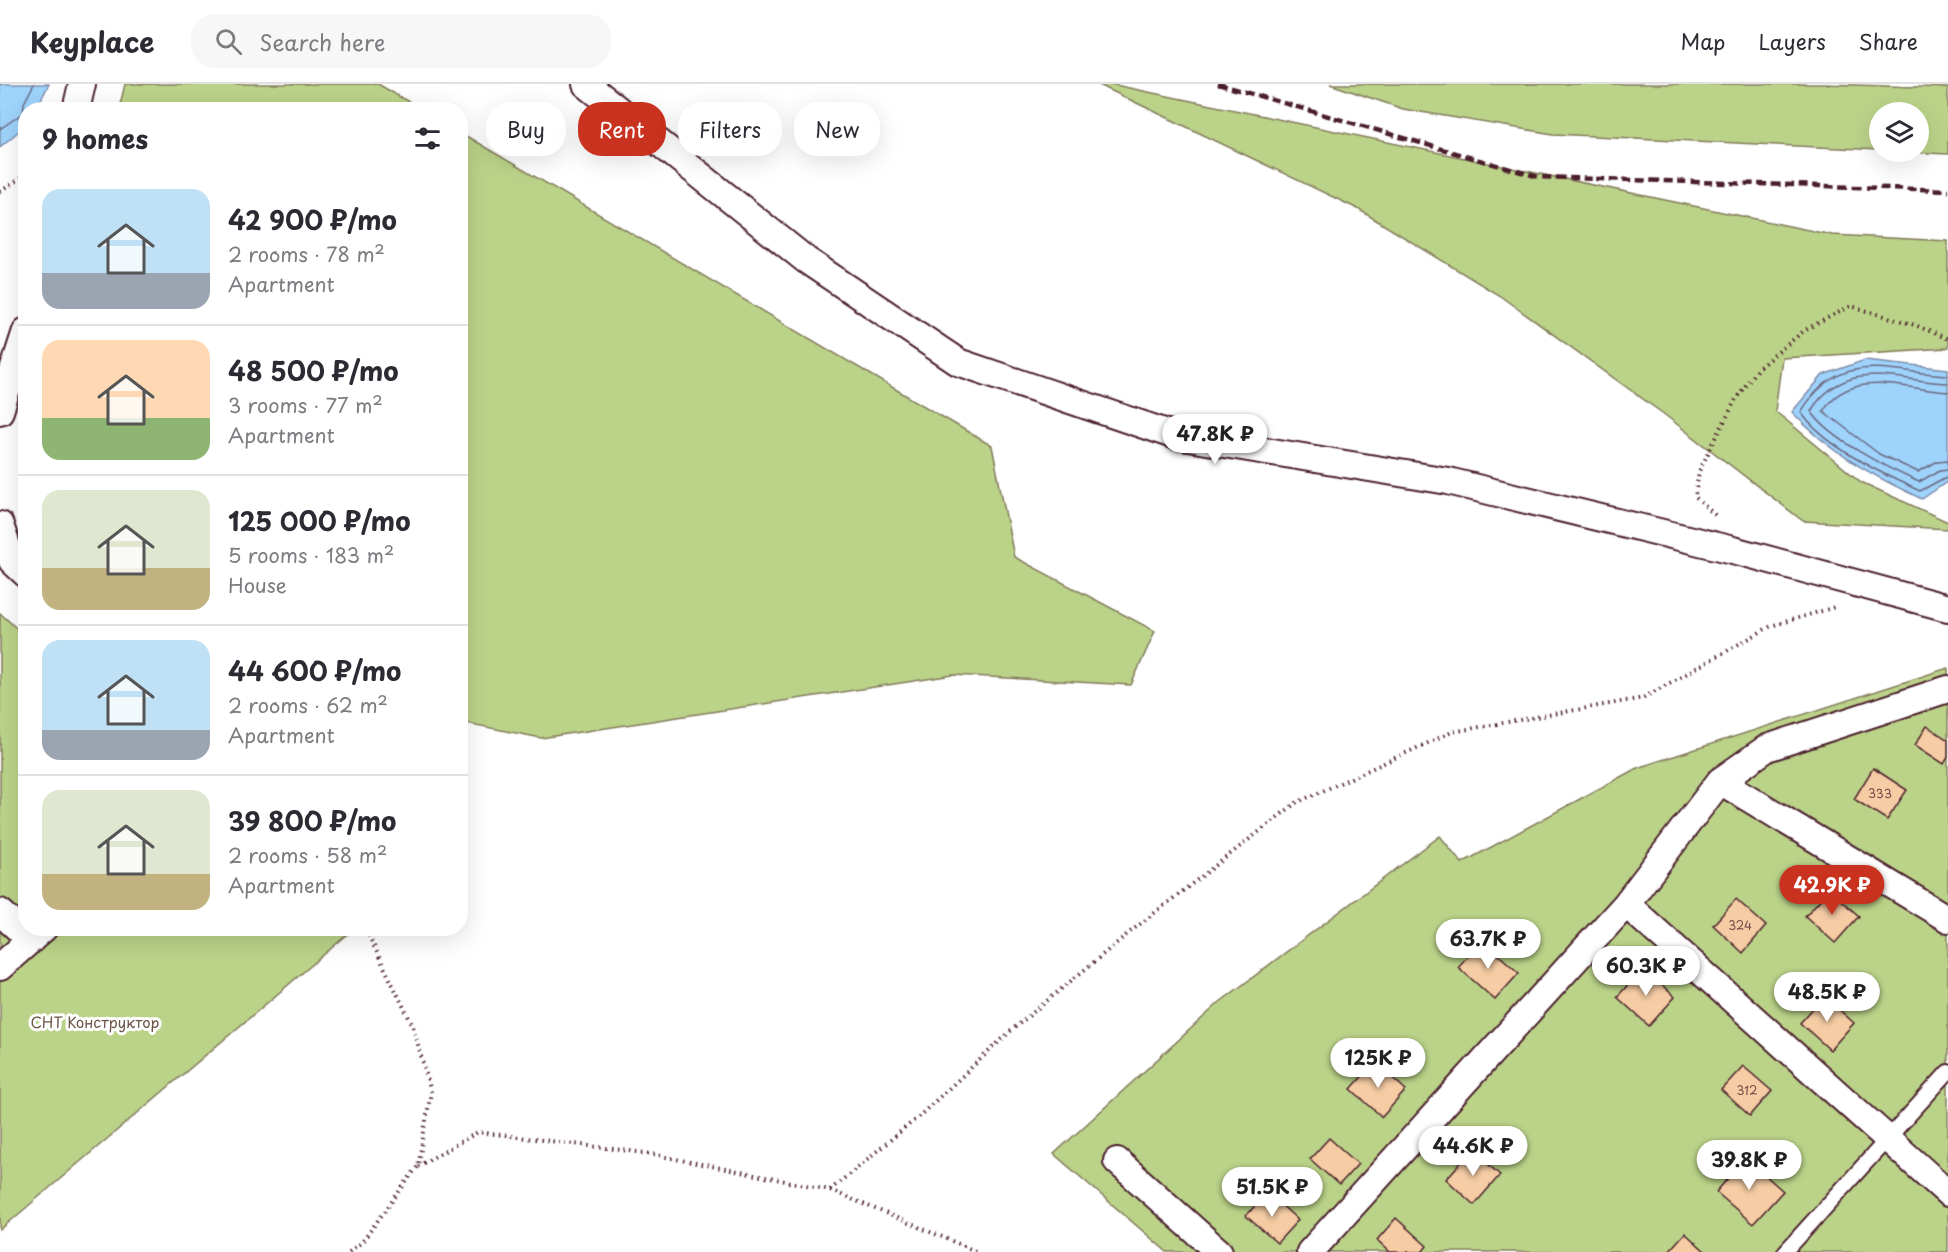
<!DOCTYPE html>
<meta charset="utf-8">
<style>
:root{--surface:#fff;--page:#f7f7f7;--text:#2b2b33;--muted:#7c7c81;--line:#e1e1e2;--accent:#c8321e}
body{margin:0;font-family:"Playpen Sans",sans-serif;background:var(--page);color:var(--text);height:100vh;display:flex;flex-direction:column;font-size:22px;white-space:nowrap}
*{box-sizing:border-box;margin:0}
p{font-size:20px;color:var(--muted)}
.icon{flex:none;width:33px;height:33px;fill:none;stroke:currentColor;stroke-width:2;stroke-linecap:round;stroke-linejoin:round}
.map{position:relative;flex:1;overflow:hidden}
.side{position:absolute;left:18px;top:18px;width:450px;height:834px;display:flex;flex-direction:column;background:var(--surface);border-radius:24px;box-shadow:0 6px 24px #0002}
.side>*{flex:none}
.hud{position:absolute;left:486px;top:18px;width:570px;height:54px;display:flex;gap:12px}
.tools{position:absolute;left:1869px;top:18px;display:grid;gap:12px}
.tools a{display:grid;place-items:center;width:60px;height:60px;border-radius:50%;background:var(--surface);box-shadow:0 6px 24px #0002;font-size:30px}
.price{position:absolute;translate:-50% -51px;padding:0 14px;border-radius:21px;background:#fff;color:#222;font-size:20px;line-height:39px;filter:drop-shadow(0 2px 3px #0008)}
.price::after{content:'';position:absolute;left:50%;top:36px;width:18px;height:14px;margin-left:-9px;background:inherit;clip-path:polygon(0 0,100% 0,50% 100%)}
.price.selected{background:var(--accent);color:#fff}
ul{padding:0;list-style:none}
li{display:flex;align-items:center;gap:18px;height:150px;padding:0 24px}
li+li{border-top:2px solid var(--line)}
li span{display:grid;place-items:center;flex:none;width:168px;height:120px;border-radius:18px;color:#555}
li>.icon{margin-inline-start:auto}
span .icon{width:72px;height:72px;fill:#fffc;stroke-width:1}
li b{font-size:26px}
h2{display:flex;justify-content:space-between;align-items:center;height:72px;padding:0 24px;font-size:26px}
.pill{padding:0 21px;border-radius:24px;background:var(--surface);box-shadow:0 6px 24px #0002;font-size:21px;line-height:54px}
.pill.selected{background:var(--accent);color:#fff}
header{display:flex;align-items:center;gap:36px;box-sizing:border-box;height:84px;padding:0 30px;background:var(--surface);border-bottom:2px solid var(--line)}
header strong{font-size:28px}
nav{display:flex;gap:33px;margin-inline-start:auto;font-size:21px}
.search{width:420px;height:54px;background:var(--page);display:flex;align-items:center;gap:15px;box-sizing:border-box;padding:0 21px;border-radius:24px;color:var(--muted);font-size:22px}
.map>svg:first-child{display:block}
.green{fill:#bbd389;stroke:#82795a;stroke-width:1.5}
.water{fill:#9ed3fc;stroke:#7c8ba8;stroke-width:1.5}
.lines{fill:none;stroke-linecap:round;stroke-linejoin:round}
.shore{stroke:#6c677f;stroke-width:1.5}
.building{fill:#f5cca4;stroke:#4a1f2b;stroke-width:1.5}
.lane-casing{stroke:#4a1f2b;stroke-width:18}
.street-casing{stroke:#4a1f2b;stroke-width:30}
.path{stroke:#4a1f2b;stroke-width:4;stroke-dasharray:1.5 4.5;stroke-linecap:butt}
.lane{stroke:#fff;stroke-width:14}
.street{stroke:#fff;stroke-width:26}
.rail{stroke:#4a1f2b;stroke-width:4.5;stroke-dasharray:9 4.5;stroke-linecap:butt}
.labels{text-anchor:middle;stroke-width:6;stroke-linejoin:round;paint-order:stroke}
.number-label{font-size:12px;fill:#754a49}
.park-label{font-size:15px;fill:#6c5547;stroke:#fff}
</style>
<header>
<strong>Keyplace</strong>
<div class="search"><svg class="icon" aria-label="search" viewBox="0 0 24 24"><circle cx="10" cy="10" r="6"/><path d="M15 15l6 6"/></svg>Search here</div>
<nav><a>Map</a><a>Layers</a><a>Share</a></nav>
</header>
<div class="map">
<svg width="1948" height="1168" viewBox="0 0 1948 1168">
<rect width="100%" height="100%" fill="#fff"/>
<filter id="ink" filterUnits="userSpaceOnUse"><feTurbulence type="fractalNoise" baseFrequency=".0167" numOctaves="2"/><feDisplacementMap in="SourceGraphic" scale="12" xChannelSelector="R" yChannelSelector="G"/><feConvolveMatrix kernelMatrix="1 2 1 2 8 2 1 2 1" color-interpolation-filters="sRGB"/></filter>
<g filter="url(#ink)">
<!-- green -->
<path class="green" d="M125 0H378L421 25H119Z
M1097 0H1110L1832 151 1948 157V264L1782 274 1775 327 1861 398 1948 438V445L1803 437 1665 331 1500 212 1358 125Z
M1330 0H1824L1948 4V70L1905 68H1918V28H1880L1879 66 1553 50 1403 25Z
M461 49 992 362 1014 473 1155 547 1131 601 953 591 541 654 461 638Z
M0 529 25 552 26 844H343L348 850 0 1146Z
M1948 584V1168H1167L1054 1070 1220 918 1440 752 1462 779 1637 684Z"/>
<!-- water -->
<path class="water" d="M0 0H49L36 25 26 26 25 42 0 63Z
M1865 276 1948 285V397L1922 415C1873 392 1829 368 1792 328L1823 291Z"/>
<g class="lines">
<!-- shore -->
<path class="shore" d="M0 45 23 29 24 19 34 0
M1948 291C1887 289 1841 263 1801 328 1822 361 1884 391 1920 407L1948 392
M1948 299C1896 297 1845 273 1811 327 1829 355 1889 385 1919 398L1940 386 1948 385
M1948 308C1906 306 1850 283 1823 327L1879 370 1918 388 1938 377 1948 376"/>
</g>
<!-- building -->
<path class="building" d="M1927 642 1948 656V673L1944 680 1915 661Z
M1873 684 1907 706 1887 736 1854 715Z
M1829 806 1859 832 1835 859 1805 832Z
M1736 815 1766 842 1743 869 1713 841Z
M1482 856 1519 889 1495 916 1458 883Z
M1643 884 1675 913 1649 942 1617 913Z
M1824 912 1854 939 1830 966 1800 939Z
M1375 978 1406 1006 1382 1033 1351 1005Z
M1743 982 1772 1007 1750 1032 1721 1006Z
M1329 1054 1358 1080 1339 1101 1310 1075Z
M1472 1066 1500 1091 1474 1121 1446 1095Z
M1746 1074 1783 1107 1753 1140 1716 1108Z
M1267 1108 1298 1136 1277 1159 1246 1132Z
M1396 1134 1427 1162 1422 1168H1390L1377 1156Z
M1685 1149 1706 1168H1668Z"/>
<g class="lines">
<!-- lane casing -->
<g class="lane-casing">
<path id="lane" d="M1785 1168 1948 988"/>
</g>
<!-- street casing -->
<g class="street-casing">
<path id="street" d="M586 0 806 176 958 278 1176 352 1448 397 1733 466 1948 524
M76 26 82 0
M0 327 26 247
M0 441 12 477 26 490
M1720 697 1948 835
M1626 820 1948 1109
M0 828 31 856
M0 883 44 844
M1117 1077 1219 1168
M1310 1168 1626 820 1720 697 1767 664 1948 605"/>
</g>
<!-- path -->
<path class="path" d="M0 108 26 90
M1715 431 1695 413 1699 387 1736 315 1757 285 1805 246 1851 222 1915 241 1948 255
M418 1082 478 1048 646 1069 830 1106 978 1168
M830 1106 917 1034 1013 945 1130 848 1296 719 1452 648 1643 614 1771 542 1835 523
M349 1168 362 1158 418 1082 431 1008 413 942 365 844"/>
<!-- lane -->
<use href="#lane" class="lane"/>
<!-- street -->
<use href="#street" class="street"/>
<!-- rail -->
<path class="rail" d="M1218 0 1538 93 1948 106"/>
</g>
</g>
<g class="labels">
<!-- number labels -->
<g class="number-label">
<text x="1880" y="714">333</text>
<text x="1740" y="846">324</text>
<text x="1747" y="1011">312</text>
</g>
<!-- park labels -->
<g class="park-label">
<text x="95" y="944">СНТ Конструктор</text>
</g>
</g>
</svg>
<div class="tools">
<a><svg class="icon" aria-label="layers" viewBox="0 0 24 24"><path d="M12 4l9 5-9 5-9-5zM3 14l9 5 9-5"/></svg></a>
</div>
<b class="price" style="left:1215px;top:381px">47.8K ₽</b>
<b class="price selected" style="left:1832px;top:832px">42.9K ₽</b>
<b class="price" style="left:1488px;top:886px">63.7K ₽</b>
<b class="price" style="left:1646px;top:913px">60.3K ₽</b>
<b class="price" style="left:1827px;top:939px">48.5K ₽</b>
<b class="price" style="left:1378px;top:1005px">125K ₽</b>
<b class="price" style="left:1473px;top:1093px">44.6K ₽</b>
<b class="price" style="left:1749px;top:1107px">39.8K ₽</b>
<b class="price" style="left:1272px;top:1134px">51.5K ₽</b>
<div class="hud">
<a class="pill">Buy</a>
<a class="pill selected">Rent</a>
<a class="pill">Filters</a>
<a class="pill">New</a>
</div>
<section class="side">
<h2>9 homes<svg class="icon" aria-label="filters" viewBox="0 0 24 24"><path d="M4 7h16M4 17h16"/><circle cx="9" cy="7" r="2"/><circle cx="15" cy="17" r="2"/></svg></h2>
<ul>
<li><span style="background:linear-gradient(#bfe0f5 70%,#9aa5b1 0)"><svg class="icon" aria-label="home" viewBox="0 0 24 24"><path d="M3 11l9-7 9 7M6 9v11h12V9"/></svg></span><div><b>42 900 ₽/mo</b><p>2 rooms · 78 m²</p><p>Apartment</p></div></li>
<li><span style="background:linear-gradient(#ffd9b3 65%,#8fb573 0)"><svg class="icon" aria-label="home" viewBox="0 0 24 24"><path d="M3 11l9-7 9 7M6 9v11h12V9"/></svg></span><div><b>48 500 ₽/mo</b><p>3 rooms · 77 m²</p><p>Apartment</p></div></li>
<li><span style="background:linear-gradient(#dfe7d0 65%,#c2b280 0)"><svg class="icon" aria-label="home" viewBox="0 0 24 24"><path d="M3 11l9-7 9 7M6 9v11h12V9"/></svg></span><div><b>125 000 ₽/mo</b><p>5 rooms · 183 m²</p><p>House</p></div></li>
<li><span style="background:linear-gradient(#bfe0f5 75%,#9aa5b1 0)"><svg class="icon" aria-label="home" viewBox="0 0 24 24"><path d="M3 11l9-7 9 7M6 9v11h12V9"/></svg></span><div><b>44 600 ₽/mo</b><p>2 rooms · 62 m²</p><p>Apartment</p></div></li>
<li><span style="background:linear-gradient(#dfe7d0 70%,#c2b280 0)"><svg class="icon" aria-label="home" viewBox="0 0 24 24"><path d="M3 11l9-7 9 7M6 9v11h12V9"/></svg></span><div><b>39 800 ₽/mo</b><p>2 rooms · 58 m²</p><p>Apartment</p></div></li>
</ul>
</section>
</div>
